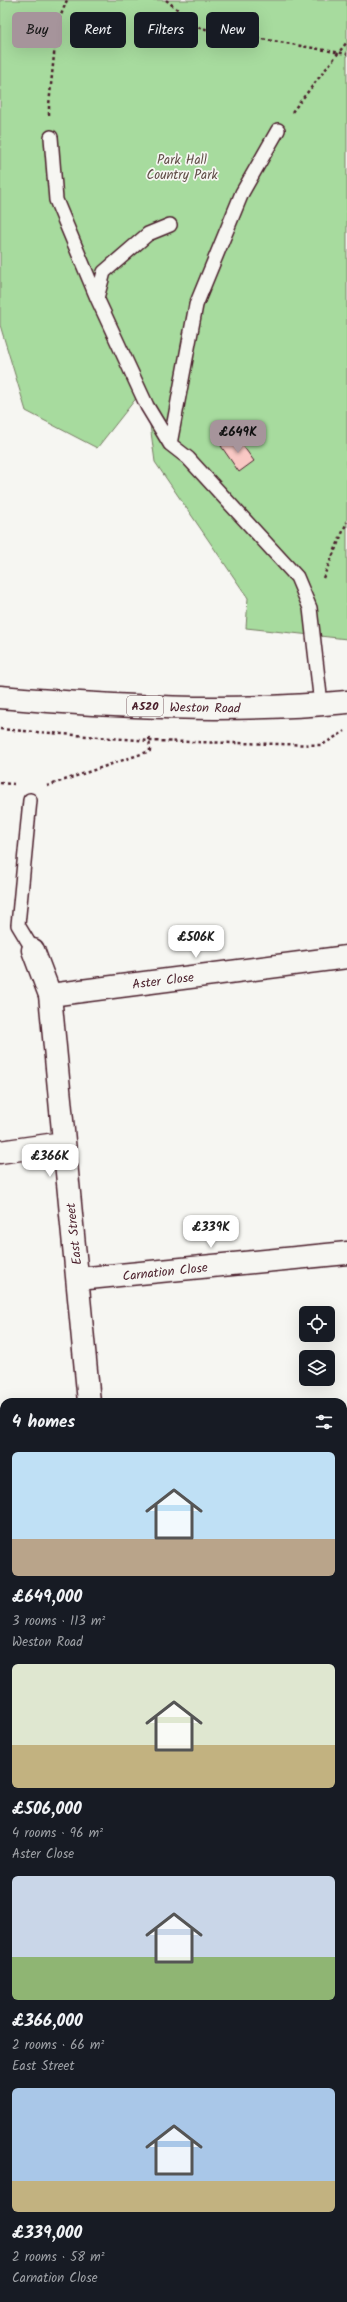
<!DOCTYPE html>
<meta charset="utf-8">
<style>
:root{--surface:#171b24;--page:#20242c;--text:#f1f3f6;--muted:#9ea1a6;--accent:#a6949b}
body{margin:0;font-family:Kalam,sans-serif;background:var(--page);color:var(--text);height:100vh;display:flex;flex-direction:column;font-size:15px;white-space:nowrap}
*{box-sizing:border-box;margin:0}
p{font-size:13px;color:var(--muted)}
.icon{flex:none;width:22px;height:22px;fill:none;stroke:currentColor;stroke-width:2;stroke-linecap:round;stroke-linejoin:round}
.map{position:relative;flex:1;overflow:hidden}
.details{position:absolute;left:0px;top:1398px;width:347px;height:904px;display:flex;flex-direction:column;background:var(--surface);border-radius:12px 12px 0 0;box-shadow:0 4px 16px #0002}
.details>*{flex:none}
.top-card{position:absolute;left:12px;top:12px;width:323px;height:36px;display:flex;gap:8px}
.buttons{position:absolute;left:299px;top:1306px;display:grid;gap:8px}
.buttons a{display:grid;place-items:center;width:36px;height:36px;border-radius:6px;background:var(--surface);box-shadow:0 4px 16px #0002;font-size:20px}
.price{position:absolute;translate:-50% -34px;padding:0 9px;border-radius:8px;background:#fff;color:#222;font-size:13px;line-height:26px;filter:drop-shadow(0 1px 2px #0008)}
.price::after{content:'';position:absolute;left:50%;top:24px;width:12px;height:9px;margin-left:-6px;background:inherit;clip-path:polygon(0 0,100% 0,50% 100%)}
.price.active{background:var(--accent);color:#111}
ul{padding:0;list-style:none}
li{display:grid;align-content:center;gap:8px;height:212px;padding:0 12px}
li span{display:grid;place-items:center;height:124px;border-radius:6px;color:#555}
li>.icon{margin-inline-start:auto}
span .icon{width:72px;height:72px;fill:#fffc;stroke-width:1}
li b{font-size:17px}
h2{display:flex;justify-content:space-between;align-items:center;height:48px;padding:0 12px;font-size:17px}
.chip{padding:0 14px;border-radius:6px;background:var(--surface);box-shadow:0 4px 16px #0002;font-size:14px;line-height:36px}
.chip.active{background:var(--accent);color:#111}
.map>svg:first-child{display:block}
.green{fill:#a7db9e;stroke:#787d64}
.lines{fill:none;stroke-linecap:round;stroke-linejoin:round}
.stream{stroke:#6c8299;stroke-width:10}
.building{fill:#f9c8c4;stroke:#4a1f2b}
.lane-casing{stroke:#4a1f2b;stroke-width:16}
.street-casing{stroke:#4a1f2b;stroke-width:25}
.highway-casing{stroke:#4a1f2b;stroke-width:25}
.path{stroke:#4a1f2b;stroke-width:2.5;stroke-dasharray:3 3;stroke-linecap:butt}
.lane{stroke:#f6f6f2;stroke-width:13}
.street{stroke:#f6f6f2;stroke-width:22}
.highway{stroke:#f6f6f2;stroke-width:22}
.labels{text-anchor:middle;stroke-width:3.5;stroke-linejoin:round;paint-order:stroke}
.shield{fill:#f6f6f2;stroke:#7e6067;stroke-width:1}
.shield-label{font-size:12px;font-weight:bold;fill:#4a1f2b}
.park-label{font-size:13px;fill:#614e48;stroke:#f6f6f2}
.street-label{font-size:13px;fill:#4a1f2b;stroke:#f6f6f2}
</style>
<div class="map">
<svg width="347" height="2302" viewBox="0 0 347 2302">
<rect width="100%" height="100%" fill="#f6f6f2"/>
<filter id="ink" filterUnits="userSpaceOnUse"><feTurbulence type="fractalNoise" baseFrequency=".025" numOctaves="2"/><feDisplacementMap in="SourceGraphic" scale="8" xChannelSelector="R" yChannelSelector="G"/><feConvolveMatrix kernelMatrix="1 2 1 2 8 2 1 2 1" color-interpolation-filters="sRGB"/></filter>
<g filter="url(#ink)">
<!-- green -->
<path class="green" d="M0 0H347V639L246 628 248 598 155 462 145 387 97 448 26 411 0 325Z"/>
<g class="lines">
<!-- stream -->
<path class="stream" d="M343 1997 347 2001
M343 2056 347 2050
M343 2146 347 2148
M0 2182 4 2178"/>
</g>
<!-- building -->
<path class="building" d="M236 436 254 461 239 472 221 446Z"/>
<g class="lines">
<!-- lane casing -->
<g class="lane-casing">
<path id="lane" d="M51 137 56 200 97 298
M170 225 148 234 104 272 97 298 147 406 170 444 188 458 297 577 310 608 321 704
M170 444 196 305 242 193 278 130
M30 800 18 925 33 950
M0 1740 4 1745"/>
</g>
<!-- street casing -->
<g class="street-casing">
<path id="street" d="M33 950 50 995 89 1402
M50 995 347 957
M0 1152 63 1143
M78 1279 347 1253
M343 1552H347
M0 1768 4 1766"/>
</g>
<!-- highway casing -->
<g class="highway-casing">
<path id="highway" d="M0 697C115 707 232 713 347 702"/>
</g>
<!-- path -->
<path class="path" d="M166 0 200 28 347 54
M292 112 347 42
M49 115V105L57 25 67 0
M323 578 347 522
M0 729 149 741 322 745 345 731
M0 783 14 784
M47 786 150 751 149 734"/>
<!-- lane -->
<use href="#lane" class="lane"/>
<!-- street -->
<use href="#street" class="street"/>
<!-- highway -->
<use href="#highway" class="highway"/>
</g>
</g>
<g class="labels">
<!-- shield labels -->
<rect class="shield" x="127" y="696" width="36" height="20" rx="3"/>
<g class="shield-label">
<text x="145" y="710">A520</text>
</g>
<!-- park labels -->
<g class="park-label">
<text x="182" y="164">Park Hall<tspan x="182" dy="15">Country Park</tspan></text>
</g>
<!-- street labels -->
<g class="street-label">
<text transform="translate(205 707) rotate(1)" y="5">Weston Road</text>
<text transform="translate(163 980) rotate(-7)" y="5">Aster Close</text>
<text transform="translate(73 1234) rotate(-96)" y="5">East Street</text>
<text transform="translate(165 1271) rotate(-6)" y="5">Carnation Close</text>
</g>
</g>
</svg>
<div class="buttons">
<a><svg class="icon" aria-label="locate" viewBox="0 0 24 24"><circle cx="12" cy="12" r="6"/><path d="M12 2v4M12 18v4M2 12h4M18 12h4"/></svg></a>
<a><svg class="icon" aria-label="layers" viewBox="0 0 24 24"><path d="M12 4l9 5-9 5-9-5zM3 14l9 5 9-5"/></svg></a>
</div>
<b class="price active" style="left:238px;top:454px">£649K</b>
<b class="price" style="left:196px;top:959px">£506K</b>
<b class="price" style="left:50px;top:1178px">£366K</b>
<b class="price" style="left:211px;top:1249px">£339K</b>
<div class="top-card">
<a class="chip active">Buy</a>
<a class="chip">Rent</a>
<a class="chip">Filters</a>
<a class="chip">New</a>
</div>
<section class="details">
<h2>4 homes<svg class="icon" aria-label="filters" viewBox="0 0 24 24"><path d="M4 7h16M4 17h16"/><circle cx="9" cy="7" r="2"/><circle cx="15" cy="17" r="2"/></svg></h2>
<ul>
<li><span style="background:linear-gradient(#bfe0f5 70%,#b9a48a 0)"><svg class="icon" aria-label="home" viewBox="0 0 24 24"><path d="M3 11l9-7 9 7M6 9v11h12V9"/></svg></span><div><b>£649,000</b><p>3 rooms · 113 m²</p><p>Weston Road</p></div></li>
<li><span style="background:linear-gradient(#dfe7d0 65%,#c2b280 0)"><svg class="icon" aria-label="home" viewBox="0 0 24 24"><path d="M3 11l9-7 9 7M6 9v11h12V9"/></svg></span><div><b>£506,000</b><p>4 rooms · 96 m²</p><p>Aster Close</p></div></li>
<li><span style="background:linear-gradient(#c9d6e8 65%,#8fb573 0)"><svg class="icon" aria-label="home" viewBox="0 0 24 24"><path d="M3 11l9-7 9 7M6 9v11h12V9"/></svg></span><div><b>£366,000</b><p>2 rooms · 66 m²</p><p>East Street</p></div></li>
<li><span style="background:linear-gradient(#a9c7e8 75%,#c2b280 0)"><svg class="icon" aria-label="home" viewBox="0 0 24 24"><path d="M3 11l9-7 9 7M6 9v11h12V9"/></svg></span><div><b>£339,000</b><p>2 rooms · 58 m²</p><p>Carnation Close</p></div></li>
</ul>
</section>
</div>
